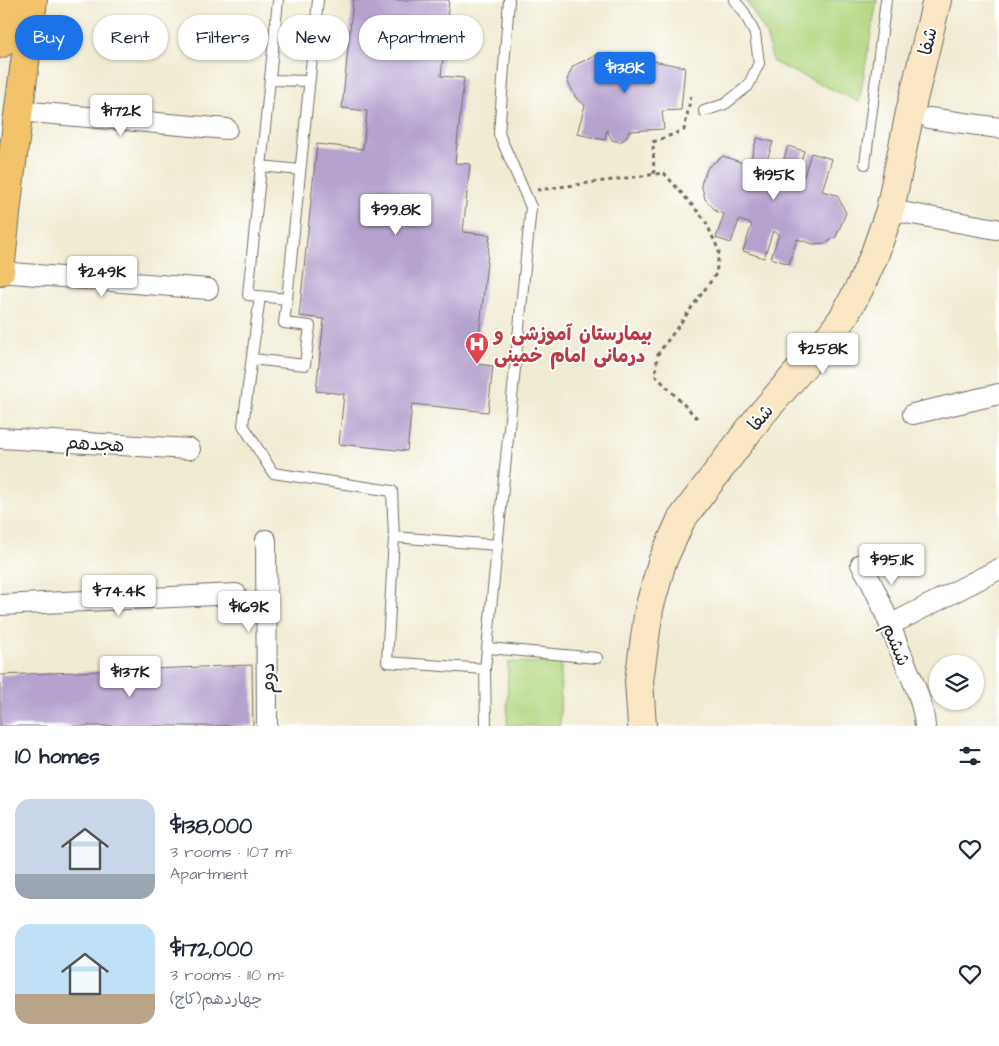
<!DOCTYPE html>
<meta charset="utf-8">
<style>
:root{--surface:#fff;--page:#f2f2f3;--text:#1f2937;--muted:#747a83;--accent:#1a73e8}
body{margin:0;font-family:"Architects Daughter","Playpen Sans Arabic",sans-serif;background:var(--page);color:var(--text);height:100vh;display:flex;flex-direction:column;font-size:19px;white-space:nowrap}
*{box-sizing:border-box;margin:0}
p{font-size:16px;color:var(--muted)}
.icon{flex:none;width:28px;height:28px;fill:none;stroke:currentColor;stroke-width:2;stroke-linecap:round;stroke-linejoin:round}
.map{position:relative;height:726px;overflow:hidden}
.drawer{display:flex;flex-direction:column;background:var(--surface);flex:1}
.drawer>*{flex:none}
.banner{position:absolute;left:15px;top:15px;width:500px;height:45px;display:flex;gap:10px}
.fabs{position:absolute;left:929px;top:655px;display:grid;gap:10px}
.fabs a{display:grid;place-items:center;width:55px;height:55px;border-radius:50%;background:var(--surface);box-shadow:0 1px 4px #0004;font-size:25px}
.price{position:absolute;translate:-50% -42px;padding:0 11px;border-radius:5px;background:#fff;color:#222;font-size:16px;line-height:32px;filter:drop-shadow(0 1px 2px #0008)}
.price::after{content:'';position:absolute;left:50%;top:30px;width:15px;height:11px;margin-left:-8px;background:inherit;clip-path:polygon(0 0,100% 0,50% 100%)}
.price.on{background:var(--accent);color:#fff}
ul{padding:0;list-style:none}
li{display:flex;align-items:center;gap:15px;height:125px;padding:0 15px}
li span{display:grid;place-items:center;flex:none;width:140px;height:100px;border-radius:15px;color:#555}
li>.icon{margin-inline-start:auto}
span .icon{width:60px;height:60px;fill:#fffc;stroke-width:1}
li b{font-size:21px}
h2{display:flex;justify-content:space-between;align-items:center;height:60px;padding:0 15px;font-size:21px}
.tag{padding:0 18px;border-radius:22px;background:var(--surface);box-shadow:0 1px 4px #0004;font-size:18px;line-height:45px}
.tag.on{background:var(--accent);color:#fff}
.map>svg:first-child{display:block}
.green{fill:#b3d67f;stroke:#6f8055}
.building{fill:#b4a1ce}
.lines{fill:none;stroke-linecap:round;stroke-linejoin:round}
.lane-casing{stroke:#706e66;stroke-width:12}
.street-casing{stroke:#706e66;stroke-width:22}
.secondary-casing{stroke:#706e66;stroke-width:30}
.primary-casing{stroke:#706e66;stroke-width:30}
.path{stroke:#706e66;stroke-width:3;stroke-dasharray:4 4;stroke-linecap:butt}
.lane{stroke:#fff;stroke-width:10}
.street{stroke:#fff;stroke-width:20}
.secondary{stroke:#fae7c3;stroke-width:28}
.primary{stroke:#f2c36a;stroke-width:28}
.labels{text-anchor:middle;stroke-width:4;stroke-linejoin:round;paint-order:stroke}
.street-label{font-size:19px;fill:#2b2b2b;stroke:#fff}
.health-label{font-size:19px;font-weight:bold;fill:#be3a42;stroke:#fff;text-anchor:start}
</style>
<div class="map">
<svg width="999" height="726" viewBox="0 0 999 726">
<rect width="100%" height="100%" fill="#fff"/>
<filter id="ink" filterUnits="userSpaceOnUse"><feTurbulence type="fractalNoise" baseFrequency=".02" numOctaves="2"/><feDisplacementMap in="SourceGraphic" scale="10" xChannelSelector="R" yChannelSelector="G"/><feConvolveMatrix kernelMatrix="1 2 1 2 8 2 1 2 1" color-interpolation-filters="sRGB"/></filter>
<filter id="wash" filterUnits="userSpaceOnUse"><feTurbulence type="fractalNoise" baseFrequency=".0096" numOctaves="4" result="noise"/><feDisplacementMap in="SourceGraphic" scale="20" xChannelSelector="R" yChannelSelector="G"/><feGaussianBlur stdDeviation="1.12" result="paint"/><feColorMatrix in="noise" values="0 0 0 0 0 0 0 0 0 0 0 0 0 0 0 0 0 1.4 0 .05"/><feComposite in="paint" operator="in"/></filter>
<g filter="url(#wash)">
<rect width="100%" height="100%" fill="#f0ebd3"/>
<!-- green -->
<path class="green" d="M746 0H877L859 102 773 62 766 34Z
M508 662 561 663 560 726H507Z"/>
<g id="blocks">
<!-- building -->
<path class="building" d="M353 0H449L441 76 464 78 455 163 470 164 463 232 490 235 476 364 493 366 488 412 412 404 407 451 339 444 344 394 316 391 324 319 299 316 317 144 363 149 367 111 342 108Z
M600 53 615 54 685 67 681 110 662 111 664 129 629 131 626 138 620 142 612 140 607 130 605 140 577 134 585 105 576 98 567 80 570 72 573 66Z
M757 138 773 142 766 163 781 168 788 146 804 151 797 173 804 176 811 153 832 159 822 191 837 195 846 213 836 237 826 243 813 244 797 239 789 264 771 258 779 234 773 231 764 258 743 251 752 224 739 220 731 243 716 238 724 214 717 212 705 199 701 184 708 167 723 156 749 165Z
M252 665 253 726H0V675Z"/>
</g>
</g>
<g filter="url(#ink)">
<use href="#blocks" fill-opacity="0" stroke="#706e66" stroke-width="1"/>
<g class="lines">
<!-- lane casing -->
<g class="lane-casing">
<path id="lane" d="M278 0 248 295 287 299 318 0
M270 80 309 81
M704 111 725 104 748 86 759 63 755 34 744 12 734 0
M865 164 886 0
M261 166 300 170
M260 296 243 425 273 473 392 491 394 537
M252 359 305 365 310 326 284 323 287 299
M488 648 597 658
M485 669 387 662 394 537 497 545
M486 726 485 669 531 207 499 134 509 0"/>
</g>
<!-- street casing -->
<g class="street-casing">
<path id="street" d="M19 111 227 129
M929 118 999 128
M890 210 996 229
M0 272 208 289
M913 414 999 394
M0 438 190 449
M266 540 267 726
M861 564C878 592 889 623 901 653 911 677 923 700 925 726
M0 605 236 594
M890 625 999 569"/>
</g>
<!-- secondary casing -->
<g class="secondary-casing">
<path id="secondary" d="M642 726 639 681 649 609 662 562 681 520 759 417 832 333 843 318 860 287 874 256 890 210 910 112 937 0"/>
</g>
<!-- primary casing -->
<g class="primary-casing">
<path id="primary" d="M0 44 6 0
M0 271 9 186 33 0"/>
</g>
<!-- path -->
<path class="path" d="M654 174 653 142 684 130 691 96
M537 190 664 173 705 220 719 251 716 274 658 354 655 375 699 420"/>
<!-- lane -->
<use href="#lane" class="lane"/>
<!-- street -->
<use href="#street" class="street"/>
<!-- secondary -->
<use href="#secondary" class="secondary"/>
<!-- primary -->
<use href="#primary" class="primary"/>
</g>
</g>
<!-- icons -->
<defs>
<g id="hospital-pin" transform="scale(1.25)"><path d="M0 17L-7.5 6A9.5 9.5 0 1 1 7.5 6Z" fill="#e0444e" stroke="#fff"/><path d="M-5-5h3v3.5h4V-5h3V5h-3V1.5h-4V5h-3Z" fill="#fff"/></g>
</defs>
<g fill-rule="evenodd">
<use href="#hospital-pin" x="477" y="344"/>
</g>
<g class="labels">
<!-- street labels -->
<g class="street-label">
<text transform="translate(927 41) rotate(-77)" y="7">شفا</text>
<text transform="translate(760 417) rotate(-51)" y="7">شفا</text>
<text transform="translate(95 443) rotate(3)" y="7">هجدهم</text>
<text transform="translate(897 644) rotate(68)" y="7">ششم</text>
<text transform="translate(267 678) rotate(-90)" y="7">دوم</text>
</g>
<!-- health labels -->
<g class="health-label">
<text x="494" y="340">بیمارستان آموزشی و<tspan x="494" dy="22">درمانی امام خمینی</tspan></text>
</g>
</g>
</svg>
<div class="fabs">
<a><svg class="icon" aria-label="layers" viewBox="0 0 24 24"><path d="M12 4l9 5-9 5-9-5zM3 14l9 5 9-5"/></svg></a>
</div>
<b class="price on" style="left:625px;top:94px">$138K</b>
<b class="price" style="left:121px;top:137px">$172K</b>
<b class="price" style="left:774px;top:201px">$195K</b>
<b class="price" style="left:396px;top:236px">$99.8K</b>
<b class="price" style="left:102px;top:298px">$249K</b>
<b class="price" style="left:823px;top:375px">$258K</b>
<b class="price" style="left:892px;top:586px">$95.1K</b>
<b class="price" style="left:119px;top:617px">$74.4K</b>
<b class="price" style="left:249px;top:633px">$169K</b>
<b class="price" style="left:130px;top:698px">$137K</b>
<div class="banner">
<a class="tag on">Buy</a>
<a class="tag">Rent</a>
<a class="tag">Filters</a>
<a class="tag">New</a>
<a class="tag">Apartment</a>
</div>
</div>
<section class="drawer">
<h2>10 homes<svg class="icon" aria-label="filters" viewBox="0 0 24 24"><path d="M4 7h16M4 17h16"/><circle cx="9" cy="7" r="2"/><circle cx="15" cy="17" r="2"/></svg></h2>
<ul>
<li><span style="background:linear-gradient(#c9d6e8 75%,#9aa5b1 0)"><svg class="icon" aria-label="home" viewBox="0 0 24 24"><path d="M3 11l9-7 9 7M6 9v11h12V9"/></svg></span><div><b>$138,000</b><p>3 rooms · 107 m²</p><p>Apartment</p></div><svg class="icon" aria-label="heart" viewBox="0 0 24 24"><path d="M12 20l-8-8c-3-5 5-10 8-4 3-6 11-1 8 4z"/></svg></li>
<li><span style="background:linear-gradient(#bfe0f5 70%,#b9a48a 0)"><svg class="icon" aria-label="home" viewBox="0 0 24 24"><path d="M3 11l9-7 9 7M6 9v11h12V9"/></svg></span><div><b>$172,000</b><p>3 rooms · 110 m²</p><p>چهاردهم(کاج)</p></div><svg class="icon" aria-label="heart" viewBox="0 0 24 24"><path d="M12 20l-8-8c-3-5 5-10 8-4 3-6 11-1 8 4z"/></svg></li>
</ul>
</section>
